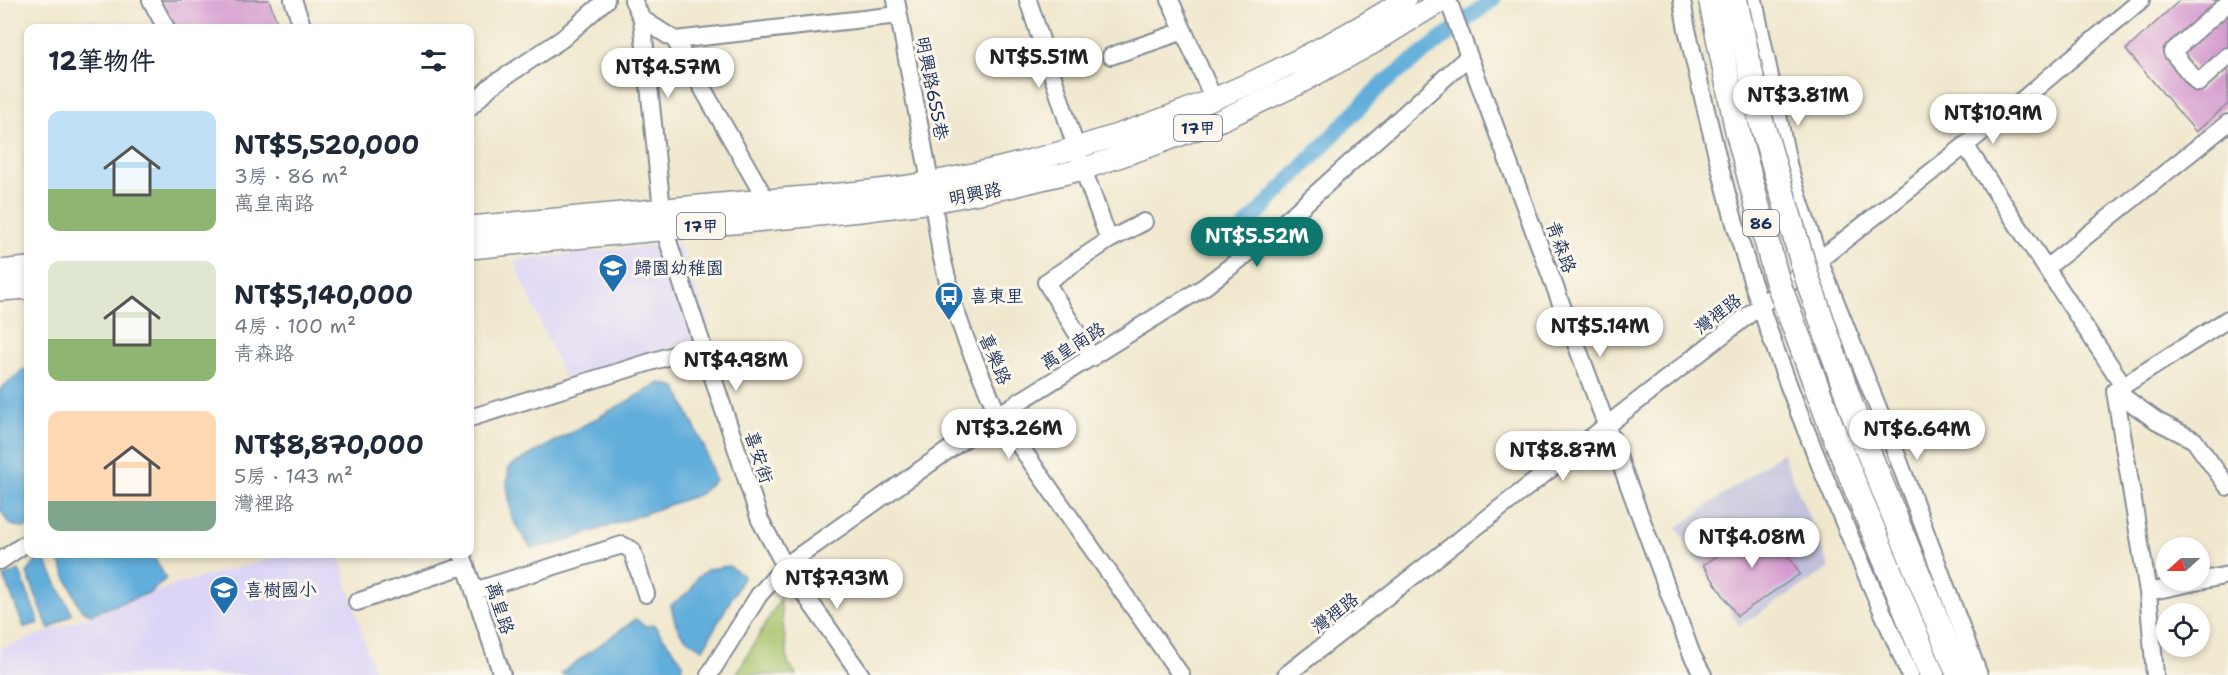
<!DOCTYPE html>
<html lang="zh-TW">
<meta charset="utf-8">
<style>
:root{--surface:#fff;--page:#f6f6f7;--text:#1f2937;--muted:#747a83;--accent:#0f766e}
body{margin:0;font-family:"Shantell Sans","LXGW WenKai TC",sans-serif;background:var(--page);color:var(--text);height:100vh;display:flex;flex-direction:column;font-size:22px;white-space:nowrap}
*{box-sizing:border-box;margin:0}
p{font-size:20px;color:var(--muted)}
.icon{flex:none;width:33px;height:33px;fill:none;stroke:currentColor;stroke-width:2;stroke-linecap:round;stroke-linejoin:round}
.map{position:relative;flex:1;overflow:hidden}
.side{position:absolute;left:24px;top:24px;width:450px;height:534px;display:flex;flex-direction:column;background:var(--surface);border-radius:12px;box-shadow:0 3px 9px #0003}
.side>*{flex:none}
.needle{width:39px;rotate:249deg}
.tools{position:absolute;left:2156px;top:537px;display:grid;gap:12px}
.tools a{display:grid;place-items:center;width:54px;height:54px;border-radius:50%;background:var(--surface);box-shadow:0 3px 9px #0003;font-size:30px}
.price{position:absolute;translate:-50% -51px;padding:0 14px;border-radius:21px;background:#fff;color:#222;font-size:20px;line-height:39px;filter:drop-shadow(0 2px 3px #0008)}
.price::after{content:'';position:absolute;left:50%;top:36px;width:18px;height:14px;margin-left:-9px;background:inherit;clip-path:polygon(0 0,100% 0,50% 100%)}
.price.on{background:var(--accent);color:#fff}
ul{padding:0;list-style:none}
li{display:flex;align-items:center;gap:18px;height:150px;padding:0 24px}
li span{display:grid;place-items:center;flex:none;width:168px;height:120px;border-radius:12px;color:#555}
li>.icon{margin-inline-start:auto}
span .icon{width:72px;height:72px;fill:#fffc;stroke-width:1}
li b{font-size:26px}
h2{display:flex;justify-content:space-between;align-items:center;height:72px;padding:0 24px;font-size:26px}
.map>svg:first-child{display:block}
.built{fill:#ddd5f6}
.industrial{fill:#c2c1dc}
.green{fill:#a6c36b;stroke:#607964;stroke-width:1.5}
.water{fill:#62aedb;stroke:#3e6e9c;stroke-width:1.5}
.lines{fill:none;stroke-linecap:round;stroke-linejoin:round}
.canal{stroke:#62aedb;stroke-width:16}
.building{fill:#d499cf}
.minor-casing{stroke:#868c96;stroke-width:20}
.major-casing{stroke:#868c96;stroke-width:24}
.highway-casing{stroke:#868c96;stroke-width:27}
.minor{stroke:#fff;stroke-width:16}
.major{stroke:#fff;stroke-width:21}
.highway{stroke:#fff;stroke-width:24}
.highway-bridge-casing{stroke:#868c96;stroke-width:27;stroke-linecap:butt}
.highway-bridge{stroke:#fff;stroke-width:24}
.labels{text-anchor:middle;stroke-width:6;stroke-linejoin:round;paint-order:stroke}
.shield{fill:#fbf7ec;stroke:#5e6b89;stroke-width:1.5}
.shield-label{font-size:16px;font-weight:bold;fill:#1b2f5e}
.street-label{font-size:18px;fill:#1b2f5e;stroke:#fbf7ec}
.poi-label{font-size:18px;fill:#1b2f5e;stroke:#fbf7ec;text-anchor:start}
</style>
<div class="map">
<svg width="2228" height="675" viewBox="0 0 2228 675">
<rect width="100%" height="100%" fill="#fbf7ec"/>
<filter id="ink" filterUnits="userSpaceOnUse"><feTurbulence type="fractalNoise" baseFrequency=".0167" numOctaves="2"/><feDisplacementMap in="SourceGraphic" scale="12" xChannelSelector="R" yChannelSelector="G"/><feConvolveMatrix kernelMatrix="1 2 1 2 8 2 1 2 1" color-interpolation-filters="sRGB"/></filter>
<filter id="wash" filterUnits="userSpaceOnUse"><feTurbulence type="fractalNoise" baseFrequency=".008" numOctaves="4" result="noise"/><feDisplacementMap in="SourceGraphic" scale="24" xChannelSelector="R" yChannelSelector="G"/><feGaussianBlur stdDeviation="1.35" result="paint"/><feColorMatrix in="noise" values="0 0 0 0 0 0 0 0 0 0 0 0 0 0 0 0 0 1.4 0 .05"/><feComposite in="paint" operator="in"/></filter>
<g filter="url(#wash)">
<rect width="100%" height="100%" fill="#f0e8ce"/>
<!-- built -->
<path class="built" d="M679 243 710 325 691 341 564 378 514 260Z
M289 554H338L375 675H0V649L180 583Z"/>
<!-- industrial -->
<path class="industrial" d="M1782 452 1830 568 1739 626 1677 528Z"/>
<!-- green -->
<path class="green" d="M780 599 788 663 797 675H736Z"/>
<!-- water -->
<path class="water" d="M28 369V527L23 528 9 524 0 509V389L23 370Z
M660 383 676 387 704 447 715 480 700 494 557 544 531 548 512 519 507 485 509 467Z
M42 554 72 614 49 629 27 573Z
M56 554H152L166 578 151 592 91 614 81 610Z
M729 566 744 576 703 649C679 636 677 633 671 605L691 590 696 579 708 569Z
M19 570 39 623 24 627 4 577Z
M636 619 644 626 654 625 683 663 679 675H563L561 673Z"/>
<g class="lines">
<!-- canal -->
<path class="canal" d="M1243 229 1379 87 1492 0"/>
</g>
<g id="blocks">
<!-- building -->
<path class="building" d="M161 0H269L279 28H175Z
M2180 0H2221L2163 52 2198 92 2228 66V104L2196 132 2126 50Z
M2228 12V48L2199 73 2181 52Z
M1767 523 1800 574 1737 616 1703 565Z"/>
</g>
</g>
<g filter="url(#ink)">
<use href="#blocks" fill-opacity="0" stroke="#868c96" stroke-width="1.5"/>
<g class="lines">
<!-- minor casing -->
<g class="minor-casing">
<path id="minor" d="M151 0 166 28
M293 0 303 28
M633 0 642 19 662 210
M896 0 930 182 941 254 955 309 966 340 998 415 1181 675
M1028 0 1083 169 1109 240
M1170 0 1214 100
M1448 0 1692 655 1703 675
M1682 0 1686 25C1708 119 1729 213 1760 305 1802 431 1857 553 1910 675
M1754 0 1789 168 1819 260 1896 453 1979 675
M2228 3 2172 52 2198 83 2228 56
M642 19 675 40 766 200
M675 40 899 15
M1111 56 1184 31
M470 107 491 86 562 39 606 0
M1965 145 2123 385
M664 229 760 520 785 566 861 675
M2046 268 2228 123
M1092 358 1046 282 1109 240 1144 222
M2115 391 2157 421 2194 440 2228 487
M470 418 702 346
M462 554 502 675
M0 561 28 542
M474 591 622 545 632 550 646 594
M2148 592 2228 575
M357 602 466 565
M709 675 759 595 785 566 998 415 1204 287 1261 243 1469 56
M1286 675 1819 260 2009 111 2141 0
M2155 675 2148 592 2115 391 2228 319"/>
</g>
<!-- major casing -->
<g class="major-casing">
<path id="major" d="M470 227C561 219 652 211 743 202 806 197 870 193 933 182 1102 151 1259 91 1405 0
M470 248 860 211 932 202 1005 188 1083 169 1153 145 1221 120 1296 85 1371 44 1442 0
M0 271 28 268
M0 290 28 288"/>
</g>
<!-- highway casing -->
<g class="highway-casing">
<path id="highway" d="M1859 429 1959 675
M1836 439 1932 675"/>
</g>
<!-- minor -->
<use href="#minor" class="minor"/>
<!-- major -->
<use href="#major" class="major"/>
<!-- highway -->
<use href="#highway" class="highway"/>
<!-- highway-bridge casing -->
<g class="highway-bridge-casing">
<path id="highway-bridge" d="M1711 0 1738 133 1777 280 1836 439
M1735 0 1761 121 1807 277 1859 429"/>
</g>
<!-- highway-bridge -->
<use href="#highway-bridge" class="highway-bridge"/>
</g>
</g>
<!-- icons -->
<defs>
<g id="school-pin" transform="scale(1.5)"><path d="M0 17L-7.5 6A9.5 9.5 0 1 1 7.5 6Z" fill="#1f6fb2" stroke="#fbf7ec"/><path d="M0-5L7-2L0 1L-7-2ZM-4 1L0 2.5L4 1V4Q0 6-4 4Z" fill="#fff"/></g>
<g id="bus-pin" transform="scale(1.5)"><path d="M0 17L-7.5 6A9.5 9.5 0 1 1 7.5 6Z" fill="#1f6fb2" stroke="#fbf7ec"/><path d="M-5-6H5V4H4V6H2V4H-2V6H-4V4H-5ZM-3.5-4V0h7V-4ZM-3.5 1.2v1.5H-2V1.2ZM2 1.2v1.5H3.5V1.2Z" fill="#fff"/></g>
</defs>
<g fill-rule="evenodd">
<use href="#school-pin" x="613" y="268"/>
<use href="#bus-pin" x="949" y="296"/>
<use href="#school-pin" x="224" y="590"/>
</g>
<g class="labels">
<!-- shield labels -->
<g class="shield">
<rect x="1174" y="115" width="48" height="26" rx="4.5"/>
<rect x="1743" y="210" width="36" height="26" rx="4.5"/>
<rect x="677" y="213" width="48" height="26" rx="4.5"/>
</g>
<g class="shield-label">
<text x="1198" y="134">17甲</text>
<text x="1761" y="229">86</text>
<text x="701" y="232">17甲</text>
</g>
<!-- street labels -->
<g class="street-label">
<text transform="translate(932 88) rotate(79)" y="6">明興路655巷</text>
<text transform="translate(975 194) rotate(-11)" y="6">明興路</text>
<text transform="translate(1561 247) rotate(70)" y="6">青森路</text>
<text transform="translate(1718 314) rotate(-38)" y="6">灣裡路</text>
<text transform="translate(1073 346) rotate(-32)" y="6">萬皇南路</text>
<text transform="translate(995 359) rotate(67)" y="6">喜樂路</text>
<text transform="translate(759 457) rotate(72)" y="6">喜安街</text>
<text transform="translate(500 608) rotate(72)" y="6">萬皇路</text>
<text transform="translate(1335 613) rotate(-38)" y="6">灣裡路</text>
</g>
<!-- poi labels -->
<g class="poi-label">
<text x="634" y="274">歸園幼稚園</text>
<text x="970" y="302">喜東里</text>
<text x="245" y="596">喜樹國小</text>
</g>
</g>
</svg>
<div class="tools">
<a><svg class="needle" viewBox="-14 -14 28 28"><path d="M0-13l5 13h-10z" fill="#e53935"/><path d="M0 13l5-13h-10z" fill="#747a83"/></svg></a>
<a><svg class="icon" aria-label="locate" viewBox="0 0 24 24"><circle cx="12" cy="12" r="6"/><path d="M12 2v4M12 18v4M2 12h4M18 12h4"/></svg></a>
</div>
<b class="price" style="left:1039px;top:89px">NT$5.51M</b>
<b class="price" style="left:668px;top:99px">NT$4.57M</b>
<b class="price" style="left:1798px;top:127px">NT$3.81M</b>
<b class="price" style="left:1993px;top:145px">NT$10.9M</b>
<b class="price on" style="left:1257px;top:268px">NT$5.52M</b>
<b class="price" style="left:1600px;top:358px">NT$5.14M</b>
<b class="price" style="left:736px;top:392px">NT$4.98M</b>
<b class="price" style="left:1009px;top:460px">NT$3.26M</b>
<b class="price" style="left:1917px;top:461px">NT$6.64M</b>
<b class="price" style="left:1563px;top:482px">NT$8.87M</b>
<b class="price" style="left:1752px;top:569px">NT$4.08M</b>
<b class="price" style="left:837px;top:610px">NT$7.93M</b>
<section class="side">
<h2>12筆物件<svg class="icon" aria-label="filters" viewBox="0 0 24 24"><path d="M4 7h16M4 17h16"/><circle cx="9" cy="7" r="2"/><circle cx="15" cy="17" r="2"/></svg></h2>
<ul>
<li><span style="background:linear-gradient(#bfe0f5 65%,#8fb573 0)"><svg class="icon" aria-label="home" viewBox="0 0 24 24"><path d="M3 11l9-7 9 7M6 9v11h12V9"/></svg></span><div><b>NT$5,520,000</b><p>3房 · 86 m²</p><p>萬皇南路</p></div></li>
<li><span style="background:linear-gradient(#dfe7d0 65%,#8fb573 0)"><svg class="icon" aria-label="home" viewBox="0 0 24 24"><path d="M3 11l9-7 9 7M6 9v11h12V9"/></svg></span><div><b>NT$5,140,000</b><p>4房 · 100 m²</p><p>青森路</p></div></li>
<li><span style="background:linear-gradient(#ffd9b3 75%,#7fa58c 0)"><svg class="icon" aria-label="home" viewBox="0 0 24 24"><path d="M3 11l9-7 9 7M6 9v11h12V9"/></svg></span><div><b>NT$8,870,000</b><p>5房 · 143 m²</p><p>灣裡路</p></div></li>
</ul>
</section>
</div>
